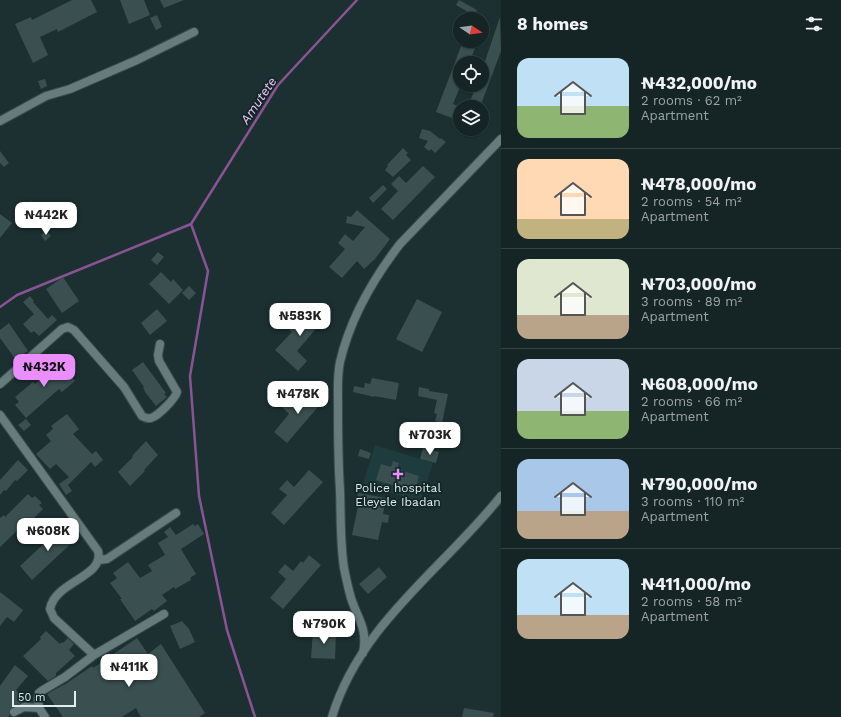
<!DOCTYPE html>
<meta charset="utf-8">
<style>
:root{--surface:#152425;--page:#1e2c2d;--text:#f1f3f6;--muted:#9da4a7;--line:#344142;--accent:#ea8dfd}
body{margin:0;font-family:"Work Sans",sans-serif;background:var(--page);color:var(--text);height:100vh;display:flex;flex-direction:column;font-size:15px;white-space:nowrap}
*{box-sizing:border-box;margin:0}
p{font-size:13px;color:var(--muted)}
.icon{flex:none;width:22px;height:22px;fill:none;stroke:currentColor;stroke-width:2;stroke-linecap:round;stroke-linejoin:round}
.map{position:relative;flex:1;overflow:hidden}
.details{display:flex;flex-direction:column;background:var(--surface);width:340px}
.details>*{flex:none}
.needle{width:26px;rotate:103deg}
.buttons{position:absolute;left:453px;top:12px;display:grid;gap:8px}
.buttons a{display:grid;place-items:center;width:36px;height:36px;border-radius:50%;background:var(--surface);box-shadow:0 1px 3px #0004,0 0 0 1px var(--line);font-size:20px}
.scale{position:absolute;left:12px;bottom:10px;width:64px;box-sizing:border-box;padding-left:4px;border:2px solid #e2eeee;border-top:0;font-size:11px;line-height:14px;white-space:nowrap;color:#e2eeee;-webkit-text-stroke:3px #132627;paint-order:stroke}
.price{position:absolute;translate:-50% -34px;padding:0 9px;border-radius:8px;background:#fff;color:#222;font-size:13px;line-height:26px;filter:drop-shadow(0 1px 2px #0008)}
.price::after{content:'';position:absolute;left:50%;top:24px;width:12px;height:9px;margin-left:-6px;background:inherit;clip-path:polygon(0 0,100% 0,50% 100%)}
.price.selected{background:var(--accent);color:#111}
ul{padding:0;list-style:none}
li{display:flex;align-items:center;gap:12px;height:100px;padding:0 16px}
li+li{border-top:1px solid var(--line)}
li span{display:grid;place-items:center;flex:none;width:112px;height:80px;border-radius:12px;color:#555}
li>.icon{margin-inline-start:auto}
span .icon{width:48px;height:48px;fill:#fffc;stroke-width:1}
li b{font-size:17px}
h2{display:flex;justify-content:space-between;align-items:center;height:48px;padding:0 16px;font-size:17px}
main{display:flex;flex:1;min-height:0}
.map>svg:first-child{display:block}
.built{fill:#1e3c3d}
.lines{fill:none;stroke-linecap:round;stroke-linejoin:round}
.stream{stroke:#8a5395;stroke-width:2.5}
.building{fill:#3a4f4f}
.street-casing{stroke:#3a4b4c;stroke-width:10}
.street{stroke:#667c7c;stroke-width:8}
.poi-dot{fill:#ea8dfd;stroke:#132627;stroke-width:1.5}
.labels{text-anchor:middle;stroke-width:3.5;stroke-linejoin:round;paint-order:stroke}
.poi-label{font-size:12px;fill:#e2eeee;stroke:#132627}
.water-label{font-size:13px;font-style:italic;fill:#f1c3fa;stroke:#132627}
</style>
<main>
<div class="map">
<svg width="501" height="717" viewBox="0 0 501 717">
<rect width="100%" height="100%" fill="#1c3031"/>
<!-- built -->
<path class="built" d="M375 445 433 463 420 502 363 484Z"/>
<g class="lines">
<!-- stream -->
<path class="stream" d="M191 224 208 271 190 376 199 496 227 630 255 717
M191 224 278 85 357 0
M0 307 17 295 191 224"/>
</g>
<!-- building -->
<path class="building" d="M72 0H91L97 12 58 32 57 29 40 37 48 55 33 63 15 24 31 17 32 20Z
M120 0H144L150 15 129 24Z
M160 0H184L164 8Z
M459 0 477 10 472 19H464L468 12 456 5Z
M157 15 162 27 156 30 150 18Z
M500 17 501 51 480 107H468L474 91 461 85H482V70Z
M463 41H478L469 63H460V87L453 104 460 107V121L436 112Z
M45 79 47 86 41 89 38 81Z
M422 129 430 131 440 139 441 138 446 142 435 153 431 149 429 151 424 147 428 141 419 138Z
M403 148 408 153 406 155 411 160 393 177 385 170 388 166 387 165Z
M0 151 9 163 4 167 0 163Z
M423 166 435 177 393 220 381 209 398 191 391 184 399 176 406 183Z
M383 185 387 189 373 203 369 198Z
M31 201 40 209 36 214 27 206Z
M357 210 390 239 375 259 364 269 357 261 342 278 329 267 345 249 338 243 345 234 353 241 365 227 346 223 347 216 351 217Z
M0 214 12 223 0 238Z
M46 230 51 236 45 241 41 235Z
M158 252 164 257 157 265 151 260Z
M161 272 171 282 173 279 183 290 169 304 149 284Z
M63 277 79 301 62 313 46 289Z
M189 286 196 293 189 300 182 293Z
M30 296 34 301 33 302 48 319 52 315 57 320 39 336 34 331 31 333 23 324 34 314 23 302Z
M417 299 442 312 422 352 396 339Z
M315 305 327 316 297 351 307 361 298 371 275 350 292 332 284 325 292 317 299 323Z
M157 309 167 321 150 335 141 323Z
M9 323 28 351 16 360 0 338V330Z
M55 357 75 381 62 392 59 389 26 418 15 405 19 402 15 397 33 382 35 384 46 374 42 368Z
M143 362 166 393 164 394 167 397 156 406 145 392 143 387H144L132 370Z
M372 378 399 383 396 400 374 396V397L353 392 354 386 364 388 365 383 370 384Z
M419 387 429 389V391L448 394 442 423 435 421 437 414 434 413 437 400 418 396Z
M311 388 324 400 287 443 274 432 289 414 282 407 290 398 297 405Z
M67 414 79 429 73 434 92 454 96 451 103 460 95 467 91 462 68 485 72 491 66 495 59 484 69 477 56 464 50 469 36 454 51 441 46 435 53 429 51 426Z
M26 419 31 425 24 431 18 425Z
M146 441 158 455 144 470 145 471 130 486 118 472 133 457 132 456Z
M423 448 439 452 436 463 420 459Z
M360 449 371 453 369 459 358 456Z
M18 460 28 470 17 481 15 480 6 491 4 490 0 495V480Z
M393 461 399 463 397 469 419 476 415 492 376 480 381 464 391 467Z
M309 470 323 482 284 525 271 513 287 495 279 489 287 480 294 487Z
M358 493 386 498 383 514 389 515 388 523 382 522 378 540 352 535 358 506H355Z
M28 494 32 498 35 496 42 503 39 505 43 509 24 528 22 526 0 547V518L4 515 5 517Z
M65 524 77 538 32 580 20 566Z
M193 524 195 526 198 524 204 534 181 549 196 574 190 578 191 580 175 589 174 587 162 595 167 601 154 611 152 609 135 621 120 599H122L110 583 117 578 113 573 128 562 140 578 152 571 148 565 165 555 158 543 168 537 164 532 170 527 176 535Z
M309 555 321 565 283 609 270 598 286 579 278 572 285 564 293 571 301 561 303 563Z
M379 567 387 577 368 594 359 584Z
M0 592 23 610 14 622 7 617 0 626Z
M182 621 189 629 195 642 180 649 170 626Z
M46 631 60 644 62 642 63 643 68 638 74 644 69 650 75 656 56 673V676L48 681 23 656 41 639 40 637Z
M313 631 336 633 335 659 311 658Z
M137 638 148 654 161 644 205 713 199 717H141L136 708 122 717H63L47 694 63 685H64L92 666 93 668Z
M15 665 28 676 16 690 26 698 23 702 10 709 9 717H0V686Z
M464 708 494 713 493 717H462Z"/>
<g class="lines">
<!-- street casing -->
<g class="street-casing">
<path id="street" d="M0 121 46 96 70 89 137 60 194 32
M0 384 62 329 68 327 74 330 124 387 142 416C145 418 147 419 151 418 158 416 175 399 177 392L159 361 158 355 160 344
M0 415 98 551C105 577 55 581 50 609L54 618 94 655
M99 560 107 559 176 513
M363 653C368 628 358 620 351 598 348 588 346 578 344 568 340 542 341 516 340 490 338 461 338 433 338 405 338 391 337 376 340 362 350 319 373 279 400 244L501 139
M14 712 24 707 39 708
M45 717 39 708 38 699 39 693 43 690 65 677 94 655 164 614
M332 717C360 624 443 569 501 496"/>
</g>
<!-- street -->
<use href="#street" class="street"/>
</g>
<!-- markers -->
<path class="poi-dot" d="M396 468h4v4h4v4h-4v4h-4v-4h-4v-4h4z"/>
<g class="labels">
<!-- poi labels -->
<g class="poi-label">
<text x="398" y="492">Police hospital<tspan x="398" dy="14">Eleyele Ibadan</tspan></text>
</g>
<!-- water labels -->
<g class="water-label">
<text transform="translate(258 100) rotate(-56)" y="5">Amutete</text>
</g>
</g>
</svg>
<div class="buttons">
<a><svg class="needle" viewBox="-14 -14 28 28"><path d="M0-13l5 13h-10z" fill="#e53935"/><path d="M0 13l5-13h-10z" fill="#9da4a7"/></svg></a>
<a><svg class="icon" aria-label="locate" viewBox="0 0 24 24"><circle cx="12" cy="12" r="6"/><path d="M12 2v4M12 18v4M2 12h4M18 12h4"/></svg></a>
<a><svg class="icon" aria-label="layers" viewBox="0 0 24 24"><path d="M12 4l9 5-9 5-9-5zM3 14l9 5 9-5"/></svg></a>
</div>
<div class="scale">50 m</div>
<b class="price" style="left:46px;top:236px">₦442K</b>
<b class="price" style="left:300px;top:337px">₦583K</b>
<b class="price selected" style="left:44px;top:388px">₦432K</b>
<b class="price" style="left:298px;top:415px">₦478K</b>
<b class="price" style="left:430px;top:456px">₦703K</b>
<b class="price" style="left:48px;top:552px">₦608K</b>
<b class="price" style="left:324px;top:645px">₦790K</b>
<b class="price" style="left:129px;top:688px">₦411K</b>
</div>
<section class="details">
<h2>8 homes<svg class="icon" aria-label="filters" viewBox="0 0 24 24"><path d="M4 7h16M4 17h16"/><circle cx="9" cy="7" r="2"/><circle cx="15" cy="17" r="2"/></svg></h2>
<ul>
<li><span style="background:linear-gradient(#bfe0f5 60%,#8fb573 0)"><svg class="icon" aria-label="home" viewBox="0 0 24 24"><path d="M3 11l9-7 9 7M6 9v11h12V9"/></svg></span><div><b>₦432,000/mo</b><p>2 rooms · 62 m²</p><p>Apartment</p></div></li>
<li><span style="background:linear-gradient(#ffd9b3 75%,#c2b280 0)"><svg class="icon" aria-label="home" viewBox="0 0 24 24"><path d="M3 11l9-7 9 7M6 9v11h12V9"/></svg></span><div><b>₦478,000/mo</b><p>2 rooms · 54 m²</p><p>Apartment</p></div></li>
<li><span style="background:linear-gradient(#dfe7d0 70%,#b9a48a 0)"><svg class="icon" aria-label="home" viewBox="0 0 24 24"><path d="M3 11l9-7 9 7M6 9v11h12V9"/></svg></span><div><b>₦703,000/mo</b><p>3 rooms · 89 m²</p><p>Apartment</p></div></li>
<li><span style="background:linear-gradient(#c9d6e8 65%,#8fb573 0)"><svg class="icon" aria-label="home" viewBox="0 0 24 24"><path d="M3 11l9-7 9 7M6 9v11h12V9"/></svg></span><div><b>₦608,000/mo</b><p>2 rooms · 66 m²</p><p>Apartment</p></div></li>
<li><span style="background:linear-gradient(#a9c7e8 65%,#b9a48a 0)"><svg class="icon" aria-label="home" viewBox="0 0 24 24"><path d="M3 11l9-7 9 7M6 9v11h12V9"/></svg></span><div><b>₦790,000/mo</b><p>3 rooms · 110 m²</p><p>Apartment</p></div></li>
<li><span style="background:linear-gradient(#bfe0f5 70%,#b9a48a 0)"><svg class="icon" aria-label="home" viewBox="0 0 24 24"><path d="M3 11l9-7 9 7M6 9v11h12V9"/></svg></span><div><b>₦411,000/mo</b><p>2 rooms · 58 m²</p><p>Apartment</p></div></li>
</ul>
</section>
</main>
